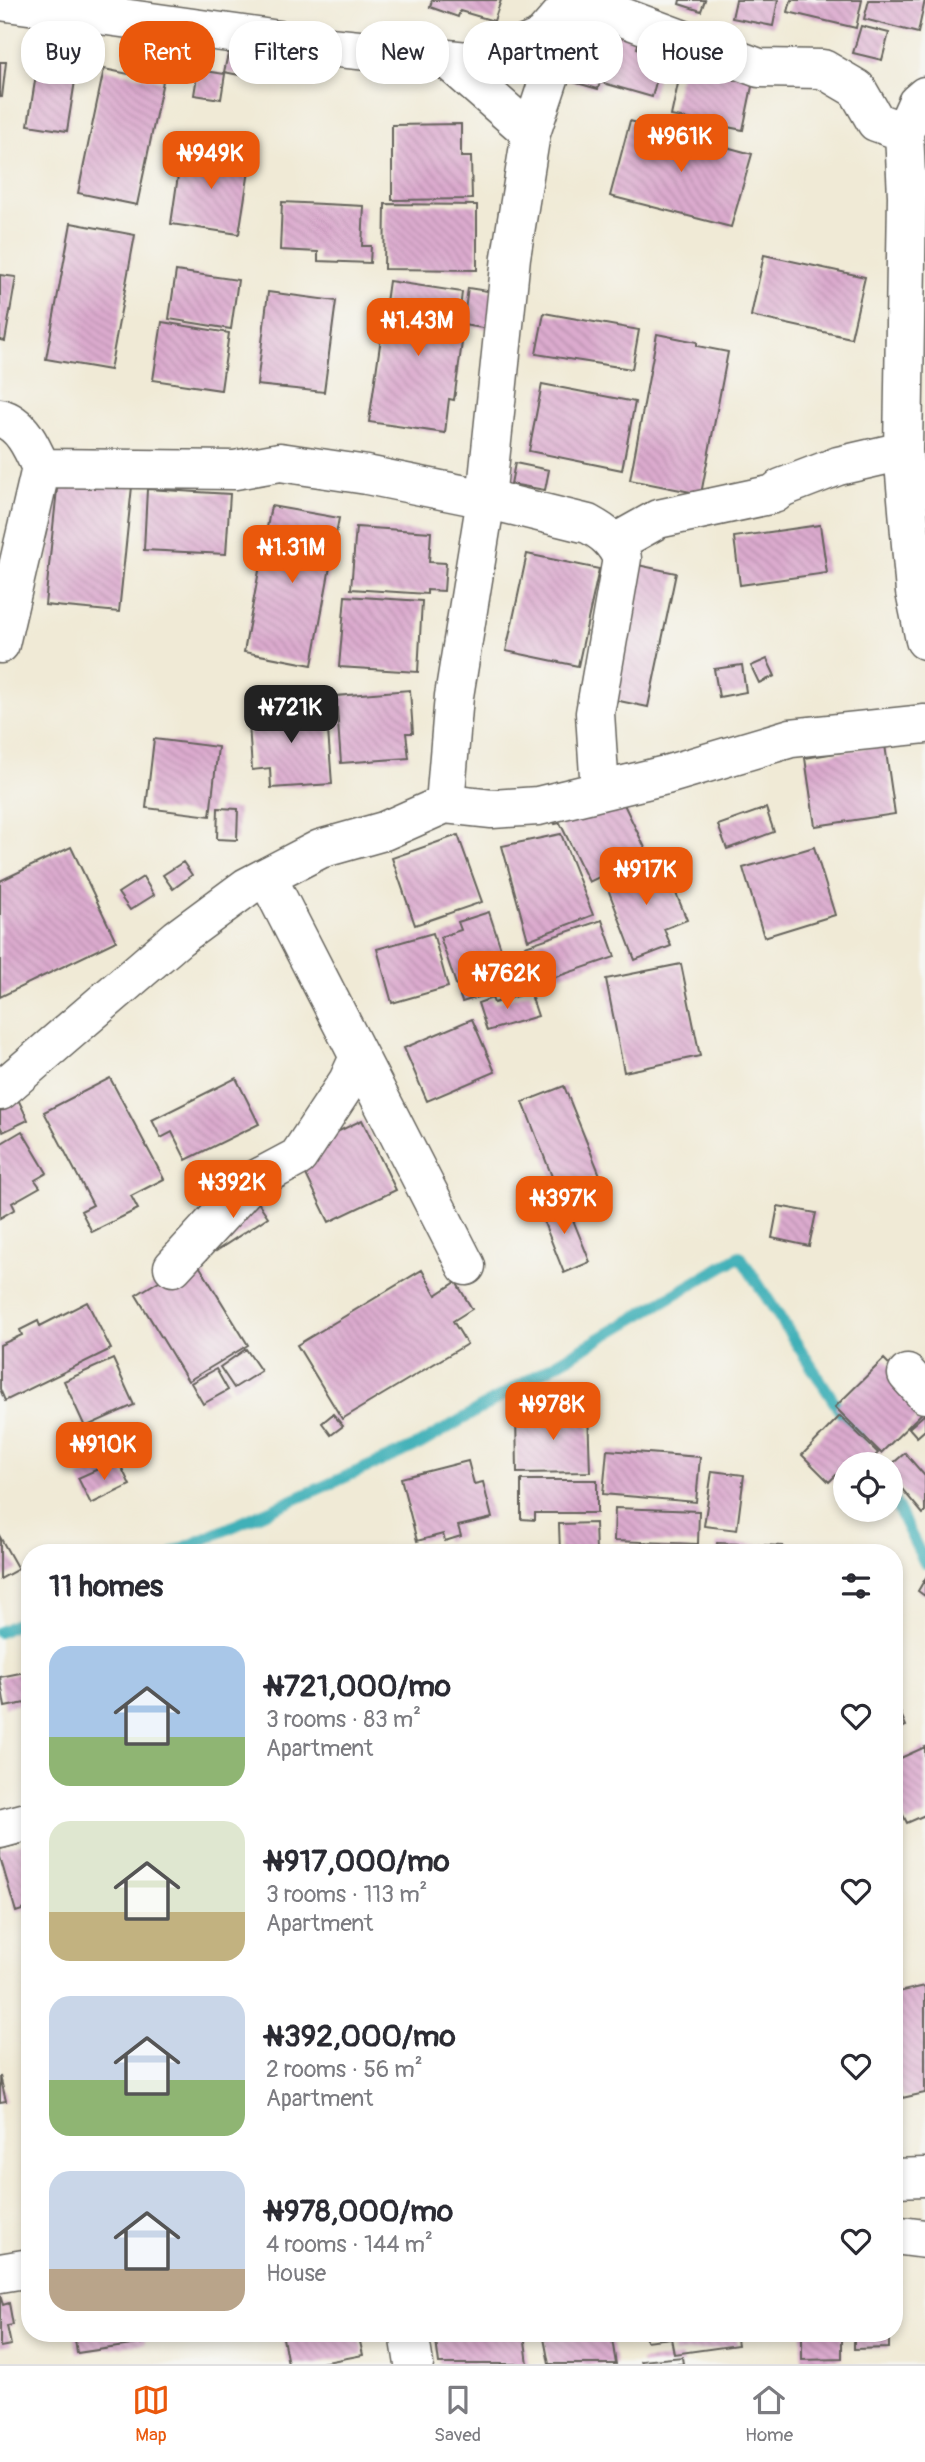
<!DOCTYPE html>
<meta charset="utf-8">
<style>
:root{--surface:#fff;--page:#f2f2f3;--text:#2b2b33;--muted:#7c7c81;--line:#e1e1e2;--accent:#ea580c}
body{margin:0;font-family:Pangolin,sans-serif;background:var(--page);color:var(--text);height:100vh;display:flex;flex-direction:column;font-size:26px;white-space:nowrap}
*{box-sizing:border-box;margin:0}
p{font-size:23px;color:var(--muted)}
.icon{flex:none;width:38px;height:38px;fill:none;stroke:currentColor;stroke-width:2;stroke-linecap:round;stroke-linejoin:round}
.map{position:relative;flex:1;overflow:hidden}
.sheet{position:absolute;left:21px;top:1544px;width:882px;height:798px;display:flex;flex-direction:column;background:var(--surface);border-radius:28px;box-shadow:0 4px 10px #0003}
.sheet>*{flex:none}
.hud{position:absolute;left:21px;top:21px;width:884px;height:63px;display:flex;gap:14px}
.tools{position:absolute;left:833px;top:1452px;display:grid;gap:14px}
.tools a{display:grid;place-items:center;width:70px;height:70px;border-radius:50%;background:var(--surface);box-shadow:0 4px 10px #0003;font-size:35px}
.price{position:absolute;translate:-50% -60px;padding:0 16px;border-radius:14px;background:var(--accent);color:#fff;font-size:23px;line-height:46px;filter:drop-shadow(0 2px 4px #0008)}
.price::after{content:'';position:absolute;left:50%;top:42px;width:21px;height:16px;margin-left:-10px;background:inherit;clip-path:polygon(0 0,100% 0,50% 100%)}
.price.selected{background:#222;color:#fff}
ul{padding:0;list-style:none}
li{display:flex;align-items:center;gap:21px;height:175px;padding:0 28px}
li span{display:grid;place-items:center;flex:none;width:196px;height:140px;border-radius:21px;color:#555}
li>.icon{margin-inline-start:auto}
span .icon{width:84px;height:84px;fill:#fffc;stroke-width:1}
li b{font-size:30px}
h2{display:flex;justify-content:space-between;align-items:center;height:84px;padding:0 28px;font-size:30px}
.chip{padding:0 24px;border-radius:28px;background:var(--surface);box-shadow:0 4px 10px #0003;font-size:24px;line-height:63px}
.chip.selected{background:var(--accent);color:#fff}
.menu{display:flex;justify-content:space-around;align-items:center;height:98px;border-top:2px solid var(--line);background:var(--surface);font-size:19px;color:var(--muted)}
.menu a{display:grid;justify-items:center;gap:4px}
.menu .selected{color:var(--accent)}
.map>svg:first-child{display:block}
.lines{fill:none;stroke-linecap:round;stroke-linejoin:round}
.stream{stroke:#3fb0b8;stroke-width:12}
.building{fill:url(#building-back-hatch)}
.minor-casing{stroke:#66645d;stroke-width:41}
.minor{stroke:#fff;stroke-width:38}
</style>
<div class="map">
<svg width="925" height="2364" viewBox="0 0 925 2364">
<defs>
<pattern id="building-back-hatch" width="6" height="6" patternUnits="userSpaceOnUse" patternTransform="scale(1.75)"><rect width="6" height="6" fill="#dbaace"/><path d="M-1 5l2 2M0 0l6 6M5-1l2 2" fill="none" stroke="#bb92b0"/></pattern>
</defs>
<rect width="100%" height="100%" fill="#f6f6f2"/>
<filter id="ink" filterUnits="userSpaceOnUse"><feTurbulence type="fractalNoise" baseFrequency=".0143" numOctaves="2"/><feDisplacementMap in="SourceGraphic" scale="14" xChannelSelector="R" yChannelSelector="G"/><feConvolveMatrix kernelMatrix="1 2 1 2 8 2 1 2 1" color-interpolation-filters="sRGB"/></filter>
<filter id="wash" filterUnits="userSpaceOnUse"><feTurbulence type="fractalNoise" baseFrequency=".00686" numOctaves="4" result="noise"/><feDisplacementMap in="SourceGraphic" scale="28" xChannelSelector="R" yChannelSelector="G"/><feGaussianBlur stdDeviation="1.57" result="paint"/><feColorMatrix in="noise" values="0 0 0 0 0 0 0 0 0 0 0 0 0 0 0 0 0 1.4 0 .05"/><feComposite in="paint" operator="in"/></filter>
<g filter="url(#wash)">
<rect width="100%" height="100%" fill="#f0ead6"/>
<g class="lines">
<!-- stream -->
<path class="stream" d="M891 1495 925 1563
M175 1552 420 1444 740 1256 875 1465
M0 1632 30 1617"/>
</g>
<g id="blocks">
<!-- building -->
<path class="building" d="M432 0H501L494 21 460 11 458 17 430 7Z
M680 0H705L701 11 679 4Z
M736 0H778L773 26 732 18Z
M791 0H862L856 28 788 12Z
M869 0H925L918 33 864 19Z
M576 3 644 22 637 48 663 56 652 97 600 82 598 89 556 77Z
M861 26 889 33 882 60 853 53Z
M687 42 758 57 743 130 671 116Z
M230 45 265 52 259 79 224 72Z
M39 56 78 62 67 131 28 125Z
M0 62H6L2 97H0Z
M104 69 163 81 137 205 78 193Z
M198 70 225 74 221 99 194 95Z
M630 121 752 154 731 227 610 196Z
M461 124V157H471L472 199 392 200V125Z
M182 148 251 158 239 234 171 224Z
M282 202 364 206 362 246H371L370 263 318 261V252L280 250Z
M385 204 477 205V270L384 269Z
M71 223 135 235 110 370 46 359Z
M764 255 865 277 851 338 751 316Z
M176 271 238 280 231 329 169 319Z
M0 275 16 277 5 341 0 340Z
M389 281 462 292 458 327 464 328 454 400 449 399 445 433 369 422Z
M468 288 494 292 489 329 463 325Z
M268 292 336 301 324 392 257 385Z
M544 313 639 330 632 369 536 354Z
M162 322 229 333 221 390 153 380Z
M657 334 697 342V346L728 352 701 494 630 480Z
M542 384 635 402 622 470 529 451Z
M60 460 134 467 119 612 45 605Z
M515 463 549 470 545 490 511 484Z
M147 489 230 494 226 554 144 550Z
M271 506 339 518 312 665 244 652Z
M820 525 827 573 740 585 734 537Z
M356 527 431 532 429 562 446 563 444 591 427 590V594L351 589Z
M527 554 599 569 578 666 506 651Z
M614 560 676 573 648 707 586 694Z
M345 596 422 601 418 672 339 667Z
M767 659 775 676 759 683 751 666Z
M742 665 746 692 719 697 714 669Z
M410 690 413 733H406L409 758 341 763 336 696Z
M319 703 320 717H327L332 784 271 788 270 768 252 770 248 708Z
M154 739 218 747 210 816 146 808Z
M885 745 895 814 815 826 805 758Z
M619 794 648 854 589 882 560 823 555 824 545 804Z
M218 808 238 809 237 840 217 839Z
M766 808 774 832 727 849 718 825Z
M561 834 593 915 528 940 502 846Z
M458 835 482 902 415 925 392 858Z
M71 847 116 941 0 997V881Z
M814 847 835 915 764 937 743 868Z
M662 859 687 920 664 929 671 946 635 960 605 881Z
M183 862 192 875 173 889 163 875Z
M143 877 154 895 130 910 118 893Z
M489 912 510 976 487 983 491 993 462 1002 440 937 461 930 458 922Z
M602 920 615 957 538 983 525 946Z
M433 933 448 987 392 1003 377 949Z
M681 964 700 1056 624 1072 606 979Z
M530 992 538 1016 487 1031 478 1003 492 998 494 1003Z
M472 1019 495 1072 427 1101 404 1048Z
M110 1078 164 1179 131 1196 138 1209 92 1232 81 1211 93 1205 44 1112Z
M236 1078 259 1124 186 1160 172 1132 161 1138 152 1120Z
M564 1086 600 1175 558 1192 523 1102Z
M16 1095 28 1120 3 1132 0 1126V1102Z
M362 1120 396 1190 329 1222 295 1152Z
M22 1131 47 1173 35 1180 40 1187 12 1203 15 1209 0 1218V1144Z
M249 1189 268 1217 216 1251 198 1224Z
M565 1200 590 1262 564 1273 539 1210Z
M778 1206 816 1213 809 1246 772 1238Z
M195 1259 248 1345 188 1381 136 1295Z
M422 1270 436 1295 456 1282 472 1309 453 1321 467 1344 342 1419 297 1345Z
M87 1302 111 1349 5 1401 0 1389V1345L22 1335 20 1330 38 1321 40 1326Z
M246 1349 261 1371 234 1388 220 1367Z
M113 1359 134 1405 85 1427 64 1381Z
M884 1359 925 1401V1410L881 1453 835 1407Z
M216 1369 228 1390 203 1404 191 1383Z
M588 1410 590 1472 517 1473 516 1411Z
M333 1414 343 1426 331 1435 322 1423Z
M925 1414V1430L917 1437 909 1428Z
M840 1416 878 1453 867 1465H845V1470L843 1468 829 1482 802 1455Z
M607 1450 700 1457 696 1502 603 1494Z
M905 1453 925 1476V1512L923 1514 891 1476V1465Z
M118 1460 130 1485 91 1504 78 1478Z
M468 1461 474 1484 483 1482 492 1518 458 1526 461 1536 445 1541 443 1534 417 1541 401 1478Z
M712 1471 744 1475 737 1530 704 1526Z
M521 1480H597V1513H535V1520L521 1519Z
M615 1508 699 1511 698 1544 614 1541Z
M595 1523 596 1552H560L559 1524Z
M0 1537 18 1569 0 1579Z
M717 1543 783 1546V1552H716Z
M651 1548 688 1550 687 1552H651Z
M925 1579V1596L918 1591Z
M30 1671V1702L5 1707 0 1677Z
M894 1698 906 1726 894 1731Z
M925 1747V1815L907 1823 894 1797V1761Z
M30 1841V1924H29L25 1909 16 1912 0 1857V1849Z
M894 1885H896L898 1909 894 1910Z
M925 1986V2093L902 2098 894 2060V1993Z
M30 2041V2084H28L22 2042Z
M0 2076 6 2101 0 2102Z
M0 2295 3 2305 9 2303 13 2325 7 2326 11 2345 0 2347Z
M74 2333H144L145 2343 77 2353Z
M282 2333H358L363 2355 316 2364H288Z
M441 2333H463V2334L441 2338Z
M501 2333H524L528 2364H439L436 2341Z
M543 2333H611L616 2364H549Z
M645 2333H736L738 2345 674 2354 671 2338 646 2341Z
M802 2333H889V2348L854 2349V2338H842V2359L802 2360Z
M682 2357 683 2364H642L641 2361Z"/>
</g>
</g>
<g filter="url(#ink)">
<use href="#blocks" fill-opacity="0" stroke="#66645d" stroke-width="2"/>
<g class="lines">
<!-- minor casing -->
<g class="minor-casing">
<path id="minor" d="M577 0 759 68 823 69 857 89 876 122 904 132
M0 1 329 47 477 62 504 54 542 37 570 5
M449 61 531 133
M925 96 917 103 904 132 907 196 903 451 915 592 925 640
M0 418C22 423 33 450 41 468L0 644
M41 468 235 470 280 462 367 475 486 499 588 524C605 533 614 541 622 558L595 713 600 791
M615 543 658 519 774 494 781 488 838 466 903 451
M445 804 454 696 486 499 511 257 531 133 575 0
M267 877 466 1266
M0 1091 178 938 247 887 320 849 384 831 445 804 492 809 538 806 666 775 791 738 925 724
M173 1267 251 1182 298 1157 348 1081 359 1057
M907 1374 925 1394
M0 1829 30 1821
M894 2178 925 2177
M894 2235 925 2239
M0 2273 30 2268
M409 2333 414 2364"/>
</g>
<!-- minor -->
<use href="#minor" class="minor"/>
</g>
</g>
</svg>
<div class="tools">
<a><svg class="icon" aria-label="locate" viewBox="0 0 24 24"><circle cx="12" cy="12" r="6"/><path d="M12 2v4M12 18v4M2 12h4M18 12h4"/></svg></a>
</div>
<b class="price" style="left:681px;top:174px">₦961K</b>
<b class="price" style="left:211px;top:191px">₦949K</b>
<b class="price" style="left:418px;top:358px">₦1.43M</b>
<b class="price" style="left:292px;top:585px">₦1.31M</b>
<b class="price selected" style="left:291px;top:745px">₦721K</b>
<b class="price" style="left:646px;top:907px">₦917K</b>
<b class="price" style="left:507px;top:1011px">₦762K</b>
<b class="price" style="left:233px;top:1220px">₦392K</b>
<b class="price" style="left:564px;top:1236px">₦397K</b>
<b class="price" style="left:553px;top:1442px">₦978K</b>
<b class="price" style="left:104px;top:1482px">₦910K</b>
<div class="hud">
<a class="chip">Buy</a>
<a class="chip selected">Rent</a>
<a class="chip">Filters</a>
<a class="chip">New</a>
<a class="chip">Apartment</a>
<a class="chip">House</a>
</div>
<section class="sheet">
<h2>11 homes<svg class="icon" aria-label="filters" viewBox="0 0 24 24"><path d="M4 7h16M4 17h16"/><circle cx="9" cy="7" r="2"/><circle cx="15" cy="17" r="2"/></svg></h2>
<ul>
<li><span style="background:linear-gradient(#a9c7e8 65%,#8fb573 0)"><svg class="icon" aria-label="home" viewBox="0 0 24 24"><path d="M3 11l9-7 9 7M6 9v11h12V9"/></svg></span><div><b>₦721,000/mo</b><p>3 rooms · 83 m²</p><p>Apartment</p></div><svg class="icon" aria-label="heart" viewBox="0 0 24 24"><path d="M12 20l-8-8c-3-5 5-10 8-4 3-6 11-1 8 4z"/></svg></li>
<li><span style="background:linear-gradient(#dfe7d0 65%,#c2b280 0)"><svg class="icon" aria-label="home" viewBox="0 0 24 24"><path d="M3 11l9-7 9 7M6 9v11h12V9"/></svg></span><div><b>₦917,000/mo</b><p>3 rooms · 113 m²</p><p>Apartment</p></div><svg class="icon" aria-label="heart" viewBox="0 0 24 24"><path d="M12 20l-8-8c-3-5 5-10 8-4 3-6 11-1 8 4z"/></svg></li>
<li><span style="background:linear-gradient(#c9d6e8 60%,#8fb573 0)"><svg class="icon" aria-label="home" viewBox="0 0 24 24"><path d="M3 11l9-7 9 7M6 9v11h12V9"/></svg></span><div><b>₦392,000/mo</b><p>2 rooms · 56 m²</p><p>Apartment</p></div><svg class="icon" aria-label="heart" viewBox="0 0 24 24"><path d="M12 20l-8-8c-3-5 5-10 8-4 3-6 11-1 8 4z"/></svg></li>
<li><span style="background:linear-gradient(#c9d6e8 70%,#b9a48a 0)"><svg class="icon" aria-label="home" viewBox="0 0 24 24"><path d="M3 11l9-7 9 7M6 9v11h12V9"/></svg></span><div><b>₦978,000/mo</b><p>4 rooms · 144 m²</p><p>House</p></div><svg class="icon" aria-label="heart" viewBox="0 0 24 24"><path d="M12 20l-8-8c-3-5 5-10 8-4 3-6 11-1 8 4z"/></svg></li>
</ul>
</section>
</div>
<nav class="menu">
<a class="selected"><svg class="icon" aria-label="map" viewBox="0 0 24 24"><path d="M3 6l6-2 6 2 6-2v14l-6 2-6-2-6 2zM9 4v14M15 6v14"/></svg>Map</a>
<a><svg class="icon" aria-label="saved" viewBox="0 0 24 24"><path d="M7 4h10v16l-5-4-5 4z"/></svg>Saved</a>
<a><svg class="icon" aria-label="home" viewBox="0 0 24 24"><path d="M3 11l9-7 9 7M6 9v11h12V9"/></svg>Home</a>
</nav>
